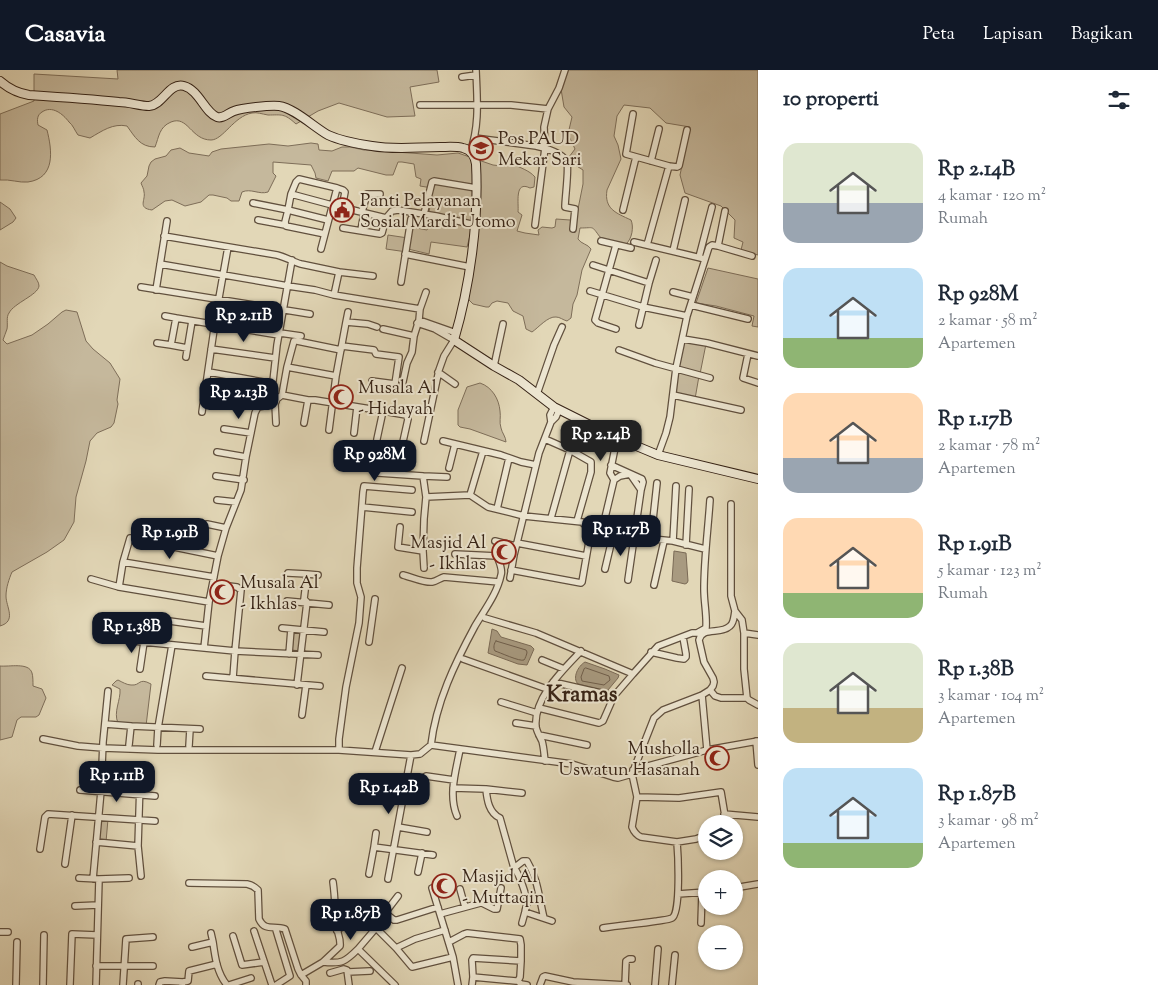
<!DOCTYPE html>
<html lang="id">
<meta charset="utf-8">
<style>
:root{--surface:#fff;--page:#f2f2f3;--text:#1f2937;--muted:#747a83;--accent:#111827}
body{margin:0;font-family:"Sorts Mill Goudy",serif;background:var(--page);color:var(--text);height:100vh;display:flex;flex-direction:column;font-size:19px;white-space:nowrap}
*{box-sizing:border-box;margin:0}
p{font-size:16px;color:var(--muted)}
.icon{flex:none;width:28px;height:28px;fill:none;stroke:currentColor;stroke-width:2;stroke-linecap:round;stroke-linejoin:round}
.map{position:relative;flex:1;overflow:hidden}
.details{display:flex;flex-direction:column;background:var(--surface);width:400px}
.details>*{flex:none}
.fabs{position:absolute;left:698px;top:745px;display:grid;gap:10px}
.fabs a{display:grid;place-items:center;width:45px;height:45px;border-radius:50%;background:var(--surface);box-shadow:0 1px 4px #0004;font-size:25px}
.price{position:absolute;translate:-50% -42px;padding:0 11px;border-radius:10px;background:var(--accent);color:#fff;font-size:16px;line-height:32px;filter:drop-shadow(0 1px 2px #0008)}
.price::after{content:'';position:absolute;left:50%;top:30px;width:15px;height:11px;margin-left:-8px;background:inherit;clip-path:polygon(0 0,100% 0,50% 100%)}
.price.active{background:#222;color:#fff}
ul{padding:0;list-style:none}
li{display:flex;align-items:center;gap:15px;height:125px;padding:0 25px}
li span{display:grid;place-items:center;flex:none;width:140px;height:100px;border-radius:15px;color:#555}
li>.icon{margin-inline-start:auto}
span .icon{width:60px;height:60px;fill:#fffc;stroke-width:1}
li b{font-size:21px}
h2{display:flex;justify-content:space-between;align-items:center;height:60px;padding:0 25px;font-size:21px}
header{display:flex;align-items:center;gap:30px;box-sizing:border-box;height:70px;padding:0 25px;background:var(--accent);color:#fff}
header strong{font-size:24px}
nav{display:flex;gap:28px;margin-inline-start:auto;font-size:18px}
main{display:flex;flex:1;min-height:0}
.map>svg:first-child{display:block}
.green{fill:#c5b89c;stroke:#7e6e59}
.water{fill:#a89a80;stroke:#7a6a56}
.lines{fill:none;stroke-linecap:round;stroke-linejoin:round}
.shore{stroke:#6f5e4b;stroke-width:1}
.street-casing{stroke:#61503e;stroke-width:8}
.secondary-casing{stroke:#362316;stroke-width:10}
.street{stroke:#ece5d0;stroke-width:5.5}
.secondary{stroke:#ece5d0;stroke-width:8}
.labels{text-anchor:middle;stroke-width:4;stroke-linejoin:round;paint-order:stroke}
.poi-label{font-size:18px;fill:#362316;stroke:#ece5d0;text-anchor:start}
.district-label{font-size:22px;font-weight:bold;fill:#362316;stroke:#ece5d0}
</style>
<header>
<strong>Casavia</strong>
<nav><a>Peta</a><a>Lapisan</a><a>Bagikan</a></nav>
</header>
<main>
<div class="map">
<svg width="758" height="915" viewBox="0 0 758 915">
<rect width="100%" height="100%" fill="#e2d7b7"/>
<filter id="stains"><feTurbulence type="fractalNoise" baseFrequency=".004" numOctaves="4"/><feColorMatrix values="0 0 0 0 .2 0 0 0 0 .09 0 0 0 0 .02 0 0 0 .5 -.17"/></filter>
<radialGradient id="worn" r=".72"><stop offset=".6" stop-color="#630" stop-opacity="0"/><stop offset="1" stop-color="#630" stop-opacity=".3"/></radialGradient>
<!-- green -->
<path class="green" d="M117 0H437L439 12 410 17 415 46 387 47 339 33 318 41 296 54C284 43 282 45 268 45 262 44 257 42 252 43 234 46 223 70 211 70 191 70 188 45 171 52 159 57 159 67 155 77 140 77 135 67 127 56 113 53 102 61 90 68L78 65C75 61 73 55 69 52 63 44 52 35 42 42 37 45 37 50 38 55L47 60C52 80 56 108 28 112 19 113 10 109 0 110V44L34 31V4L118 9Z
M567 0H758V185L741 180 743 172 734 168 735 150 721 136 685 123 680 105 690 57 666 53 650 38 624 35 617 46 614 66 618 75 621 89 607 120C604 139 616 143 631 150 634 157 632 169 626 174L616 173 600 167C591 155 595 158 580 158L578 169C581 174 588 174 591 179L582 200 577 225 573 234 571 248 567 251C563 250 560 247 556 247 548 246 538 258 532 262L526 259 523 246 513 241 508 233 497 231 492 233 489 237H486L473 234 469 230 467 221 474 196 472 158 467 177 431 172 429 184 408 179 407 182 386 179 388 165 408 168 411 157 427 160 429 156C427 151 430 140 430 133H435L436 128 431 126 432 118 420 116 421 109 416 107 414 94 402 92H398L393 105H386L358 98 354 101H332L328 111 316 108 315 103 311 95 273 92V103L276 106 268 122C259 125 251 118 242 122L239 131H231L227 128 213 125H209L201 132 185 136 172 130 165 131 152 140C137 138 146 130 144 122 144 119 142 116 141 113L147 106 149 96 151 92 155 89 166 86 171 80 180 78 189 83 209 86 212 82 221 79 269 74 288 76 311 73 318 74 319 80 332 81 342 77H350L364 80 410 83 437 85 458 83 493 95 502 96 511 93C520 98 529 100 535 107L534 117 530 118C514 110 519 134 518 142L522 145 517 161 525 163 539 165 538 160 542 157 552 158 555 157 556 149 570 150 576 149 583 114V100L572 93 569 87 575 79 568 64 572 47 564 37 561 19Z
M0 132 10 139 16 148 13 152 0 160Z
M0 192 7 196 34 205C36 209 39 212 39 216 38 225 14 233 9 243 6 247 8 254 7 259 6 263 4 266 3 270L7 274 32 265 48 254 62 242 66 240 77 242 86 271 93 279 110 293 120 309 117 330 118 334 114 353 111 357 97 363 90 371 86 391 76 427 74 452 64 470 47 482 12 502C9 509 6 518 6 526 6 537 17 551 0 556Z
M708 198 758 209V257L752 256 754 246 716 236 696 233Z
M684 270 706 274 700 304 677 298Z
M677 300 699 306 695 329 675 327Z
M480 313C492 317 499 329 500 341 501 347 499 352 501 358 502 363 506 367 506 372L470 359 460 357 458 355V340L467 317Z
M294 561H302L301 583 292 582Z
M0 596C9 597 29 592 32 603 33 606 33 612 33 616L42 619 46 628 39 645 36 647H21L17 650 12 667 0 670Z
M118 610C122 612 127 615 131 615 141 616 138 607 151 614L146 656 118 653C113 642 121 630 120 619L112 615 116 611Z
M99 748 108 749 106 772 97 771Z"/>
<!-- water -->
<path class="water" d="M674 481 686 483 688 511 687 513 685 514 672 511Z
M492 559 497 561 501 567 531 576 534 579 527 595 518 594 488 583Z
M585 592 605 599 619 605 618 608 608 620 605 621 578 614C572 608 578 596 585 592Z"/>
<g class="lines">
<!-- shore -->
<path class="shore" d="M496 571 526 580 527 582C527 584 525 589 524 590 520 592 499 582 495 581 493 578 494 573 496 571Z
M586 598 609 606 610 610 604 615 582 611 581 607 584 599Z"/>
<!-- street casing -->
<g class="street-casing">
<path id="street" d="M462 7 476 5
M420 35H511L548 39 559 18 565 0
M633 44 626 84 669 96 647 175
M475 68 536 76C545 78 564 83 567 93 569 99 565 129 565 137L575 139 573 159
M470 82C480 56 477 27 476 0
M651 91 659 59
M669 96 677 97 679 96 687 60
M291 124 296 112 299 109 337 118 343 120 345 122 342 138
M253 133 288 140 285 152 286 156 325 164
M623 140 636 87
M362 142 367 124H380
M424 144 432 112 434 111 476 118
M258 150 285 155
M328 150 288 140 291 124 332 135 386 148 392 141 398 140 436 146 475 155
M535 155 545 78 544 57 548 39
M343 158 380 164 382 163 386 148
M361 160 364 143
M164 166 277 185C286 187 293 192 301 194L339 202 373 206
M601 171 631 178
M634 172 705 189
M718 176 752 186
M321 179 337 118
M673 181 685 130
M405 184 470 197
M699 187 712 137
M160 194 288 216 315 220 334 225 420 239 419 250 414 266 412 282 407 293 401 321
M593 195 649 213
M401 212 411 149
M141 217 310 244
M156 220 167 151
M590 221 643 237 687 246
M673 222 693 227
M334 225 339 202
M691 235 748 249
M420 239 426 222
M165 246 176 248
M419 250 456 263
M346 252 348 242
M417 253 435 259 454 270 444 286 439 300 424 371
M639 255 649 213 656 190
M383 259 414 266
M616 259 598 253 595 250 616 175
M280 263 301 266
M683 269 707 273 758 286
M157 273 171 275
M342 276 374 280 376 284 399 287 395 314 372 311
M187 278 171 275 176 248 279 265
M211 279 275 288
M619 280 655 293 710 308
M748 284 743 308 758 313
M186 287 192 251
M494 296 503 254
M287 297 336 306
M209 302 269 313 273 311 277 275 292 190
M438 302 455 314
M537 324 554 275 562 257
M282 325 287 297 294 271H297L341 280
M673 325 741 340
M205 327 249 333
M275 334 276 353
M383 341 406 345 408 349 402 376 397 404
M202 342 217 239 228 177
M551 352 550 345 554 337
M304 353 308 330
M224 359 251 363
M329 360 336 306 346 252 368 254 377 257
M354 363 357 337
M545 369 570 380 591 392V402L577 451
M443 371 501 385 521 392 536 395
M217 382 246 387
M658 385 666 363 670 347 676 298 687 246 709 177 712 175 718 176 725 141
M611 395 642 409 643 412 641 420
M449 398 455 374
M630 404 620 406 614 410 603 456 614 461 643 468 673 471 705 479
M216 406 244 410
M423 406 447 407
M614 410 610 403 617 368
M470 425 483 381
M426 427 470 425 488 437 524 446 582 452
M217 430 236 432
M731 434V526L735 541 742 550 744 563
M362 437 412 442
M497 439 509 388
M551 448 570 380
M207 454 226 458
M651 468 657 413
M495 471 516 476
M673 471 676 416
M517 473 586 486
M686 475 689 419
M423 481 424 498
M123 492 214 507
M605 499 614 461
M511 500 581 513 582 512 591 460 590 456 584 454
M288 503 307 504 304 529 307 532 297 615
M307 504 318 505
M403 505C411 507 425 513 432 512 437 511 440 508 444 507L499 512
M510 508 514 485 539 383 551 352 556 347 559 340
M91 509 119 517 209 532
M628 510 641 420 630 404
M213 514 237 517 241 520 235 581 233 608
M654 515 664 471
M119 517 123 492 130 468 218 486
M287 531 329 535
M140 547 206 556
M485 548 536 563 633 604 658 576 692 563H697L706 558C707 545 704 533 704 519 704 489 708 460 710 430
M282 558 324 562
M758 565 744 563V599L747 628 749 630 758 635
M133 571 235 581 318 585
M369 572 375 529
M204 578 209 532 218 486 226 458 241 420 246 387 255 343 258 337 275 334 277 329 282 325 308 330H315L383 341 377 369 374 398 375 401 378 403 423 406 426 427 424 449 423 481 398 477 400 457
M651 582 677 588 684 589 686 587V584L683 567
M289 584 291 559
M463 589 547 619
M542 590 564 599
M140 599 144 572
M206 606 320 616
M553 612 614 626 633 604
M710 620 715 626 721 628H747
M702 625 707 680
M501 632 537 643
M539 638 599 653 603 651 614 626
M302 645 306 615
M516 653 536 656
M105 654 131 656 200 659
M539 665 587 675
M43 669 78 676 103 678 158 680H339L411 685 420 684 431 675C436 632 455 593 475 556 485 539 497 524 501 505 503 499 499 492 497 486L455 484
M756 671 758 695
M129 675 131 656
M157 675 158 658 172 575
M431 675 572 694 613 707 618 708 632 704 654 648 663 640 702 625 710 620 713 616 714 612 713 608 704 592 699 570C702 556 721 565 730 556 734 553 734 546 735 541
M189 676 190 659
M339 680V669L346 617 359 553 361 527 357 513V498L363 422 364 416 412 420
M375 682 402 598
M545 691C544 684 544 678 542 671 540 667 537 662 536 657 533 628 563 600 581 581
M633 700 707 680 758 671
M632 704 637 727 632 757C634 762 636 765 641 767L677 772 696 769 706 765
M140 712 138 776 141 806
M421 718 423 708 426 706 454 710
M453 718 486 719C487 730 489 743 500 748L514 798 523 791H527C538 809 539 828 544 848
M486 719 522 723
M80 720 155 726
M637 727 679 728 721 722 725 746 724 754
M724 744 758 747
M457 746C448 725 456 701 460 679
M398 757 427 762
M96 772 138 776
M374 777 376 763
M40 779 45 747 48 744 155 751
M65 794 72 745
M514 798C519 803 527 826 527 834 527 836 525 839 525 842L552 851
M418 802 422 783
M369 804 374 777 433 785
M79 808 99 809 129 808
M93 809 101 721 103 672 108 621
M388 809 411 685
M189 813 247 814C252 815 254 816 258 820L259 849C265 862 274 855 285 859L298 899 301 905
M432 818 453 887 458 915
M734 818 758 814
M460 819 465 837
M678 824 706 822
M480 832 494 839H497L501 818
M75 836 98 835
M385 843 398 826
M440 844 499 828
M522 853 525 842
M701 853 702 823
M376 858 396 878
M603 858C621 855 639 854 657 851 662 850 668 850 672 848 681 843 678 784 677 772
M276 860 290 906 276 915
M445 860 415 869 396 878 412 897 453 887
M254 861 272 915
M337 861 351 848H353L359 851
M0 862H8
M211 863 213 872
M233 866 242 895 264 892
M449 872 464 864 467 863 520 869 521 875V891L473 888 472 890 473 907 472 915
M192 877 213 872C215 887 217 903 227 915
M358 879 376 858 385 843 394 850H397L438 837
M323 892C342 894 345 892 358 879L395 915
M96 896H153
M348 902 370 901
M330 903 344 899 347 900 349 915
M473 907 516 911H518L520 907 521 891
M518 911 521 914 527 915
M138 914V915
M16 915 17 872
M43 915 44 865
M70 915 72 864 97 865
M96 915 99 809
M123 915 126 869 153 867
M159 915 160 912 165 911 183 912
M182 915 183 912 188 911 189 901 217 894
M229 915 251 908
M306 915V911L301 905 323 892 340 876C341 867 336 861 336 852 335 839 335 826 333 812
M540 915 543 907 545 906 573 912 627 915
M625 915 626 891 629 889H632
M655 915 658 879
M672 915 675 885"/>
</g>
<!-- secondary casing -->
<g class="secondary-casing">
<path id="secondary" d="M0 11C9 19 17 23 29 25 59 27 89 29 119 32 129 32 140 36 149 36 163 35 169 12 184 16 199 20 205 43 217 47 223 49 228 43 234 41 242 38 270 35 279 36 294 38 314 57 328 65 341 71 358 74 372 76 395 80 417 77 440 77 447 77 456 76 463 78 471 80 475 86 476 94 479 150 470 216 454 270L494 296 519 310 554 337 610 365 658 385 758 409"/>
</g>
<!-- street -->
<use href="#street" class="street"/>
<!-- secondary -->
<use href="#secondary" class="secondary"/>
</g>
<!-- icons -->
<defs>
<g id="school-ring" transform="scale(1.25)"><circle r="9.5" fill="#ece5d0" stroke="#8f2418" stroke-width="1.5"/><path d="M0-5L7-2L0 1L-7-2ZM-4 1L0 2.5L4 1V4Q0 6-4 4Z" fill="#8f2418"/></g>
<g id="civic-ring" transform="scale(1.25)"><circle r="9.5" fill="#ece5d0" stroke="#8f2418" stroke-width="1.5"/><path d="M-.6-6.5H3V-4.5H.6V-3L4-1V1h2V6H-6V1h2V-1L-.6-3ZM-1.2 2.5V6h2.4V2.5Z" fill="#8f2418"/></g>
<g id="mosque-ring" transform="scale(1.25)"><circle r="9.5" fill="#ece5d0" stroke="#8f2418" stroke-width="1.5"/><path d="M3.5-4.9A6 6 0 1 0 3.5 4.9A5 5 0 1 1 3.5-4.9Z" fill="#8f2418"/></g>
</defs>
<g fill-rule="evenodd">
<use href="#school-ring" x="481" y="78"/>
<use href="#civic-ring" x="342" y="140"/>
<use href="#mosque-ring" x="341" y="327"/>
<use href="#mosque-ring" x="504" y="482"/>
<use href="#mosque-ring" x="222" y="522"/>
<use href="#mosque-ring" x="717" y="688"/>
<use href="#mosque-ring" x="444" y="816"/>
</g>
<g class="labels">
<!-- poi labels -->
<g class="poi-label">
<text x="498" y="74">Pos PAUD<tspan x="498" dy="21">Mekar Sari</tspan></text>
<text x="360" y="136">Panti Pelayanan<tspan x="360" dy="21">Sosial Mardi Utomo</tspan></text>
<text x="358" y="323">Musala Al<tspan x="358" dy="21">- Hidayah</tspan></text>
<text x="486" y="478" text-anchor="end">Masjid Al<tspan x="486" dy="21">- Ikhlas</tspan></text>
<text x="240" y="518">Musala Al<tspan x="240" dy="21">- Ikhlas</tspan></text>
<text x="700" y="684" text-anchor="end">Musholla<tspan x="700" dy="21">Uswatun Hasanah</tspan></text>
<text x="462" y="812">Masjid Al<tspan x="462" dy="21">- Muttaqin</tspan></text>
</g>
<!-- district labels -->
<g class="district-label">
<text x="582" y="631">Kramas</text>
</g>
</g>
<rect width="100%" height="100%" filter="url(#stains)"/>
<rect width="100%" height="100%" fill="url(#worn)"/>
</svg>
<div class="fabs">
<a><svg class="icon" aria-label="layers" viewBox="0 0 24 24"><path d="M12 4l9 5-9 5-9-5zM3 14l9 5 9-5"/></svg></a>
<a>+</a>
<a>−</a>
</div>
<b class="price" style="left:244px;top:273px">Rp 2.11B</b>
<b class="price" style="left:239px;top:350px">Rp 2.13B</b>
<b class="price active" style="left:601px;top:392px">Rp 2.14B</b>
<b class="price" style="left:375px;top:412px">Rp 928M</b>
<b class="price" style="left:621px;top:487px">Rp 1.17B</b>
<b class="price" style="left:170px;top:490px">Rp 1.91B</b>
<b class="price" style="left:132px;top:584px">Rp 1.38B</b>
<b class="price" style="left:117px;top:733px">Rp 1.11B</b>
<b class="price" style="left:389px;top:745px">Rp 1.42B</b>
<b class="price" style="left:351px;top:871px">Rp 1.87B</b>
</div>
<section class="details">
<h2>10 properti<svg class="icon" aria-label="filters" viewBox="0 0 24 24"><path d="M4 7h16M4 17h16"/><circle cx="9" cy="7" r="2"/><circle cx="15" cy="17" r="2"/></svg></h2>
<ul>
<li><span style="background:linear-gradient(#dfe7d0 60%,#9aa5b1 0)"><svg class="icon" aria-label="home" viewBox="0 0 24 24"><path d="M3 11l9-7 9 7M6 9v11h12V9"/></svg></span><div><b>Rp 2.14B</b><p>4 kamar · 120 m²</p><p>Rumah</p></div></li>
<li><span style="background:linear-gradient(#bfe0f5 70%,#8fb573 0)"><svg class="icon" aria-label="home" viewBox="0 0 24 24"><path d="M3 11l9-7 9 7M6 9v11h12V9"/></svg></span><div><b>Rp 928M</b><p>2 kamar · 58 m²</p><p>Apartemen</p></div></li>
<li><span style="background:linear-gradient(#ffd9b3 65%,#9aa5b1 0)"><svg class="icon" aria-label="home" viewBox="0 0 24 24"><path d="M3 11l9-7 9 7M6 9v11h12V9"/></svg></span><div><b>Rp 1.17B</b><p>2 kamar · 78 m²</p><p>Apartemen</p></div></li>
<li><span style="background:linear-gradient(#ffd9b3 75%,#8fb573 0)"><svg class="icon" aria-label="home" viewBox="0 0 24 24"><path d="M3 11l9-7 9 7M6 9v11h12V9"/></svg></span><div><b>Rp 1.91B</b><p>5 kamar · 123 m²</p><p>Rumah</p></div></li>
<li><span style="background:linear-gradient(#dfe7d0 65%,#c2b280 0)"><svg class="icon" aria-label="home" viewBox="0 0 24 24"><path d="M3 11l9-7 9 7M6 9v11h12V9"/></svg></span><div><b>Rp 1.38B</b><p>3 kamar · 104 m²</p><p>Apartemen</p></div></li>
<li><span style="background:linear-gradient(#bfe0f5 75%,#8fb573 0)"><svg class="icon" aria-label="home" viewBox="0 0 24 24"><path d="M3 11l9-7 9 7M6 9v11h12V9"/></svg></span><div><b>Rp 1.87B</b><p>3 kamar · 98 m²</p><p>Apartemen</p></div></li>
</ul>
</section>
</main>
